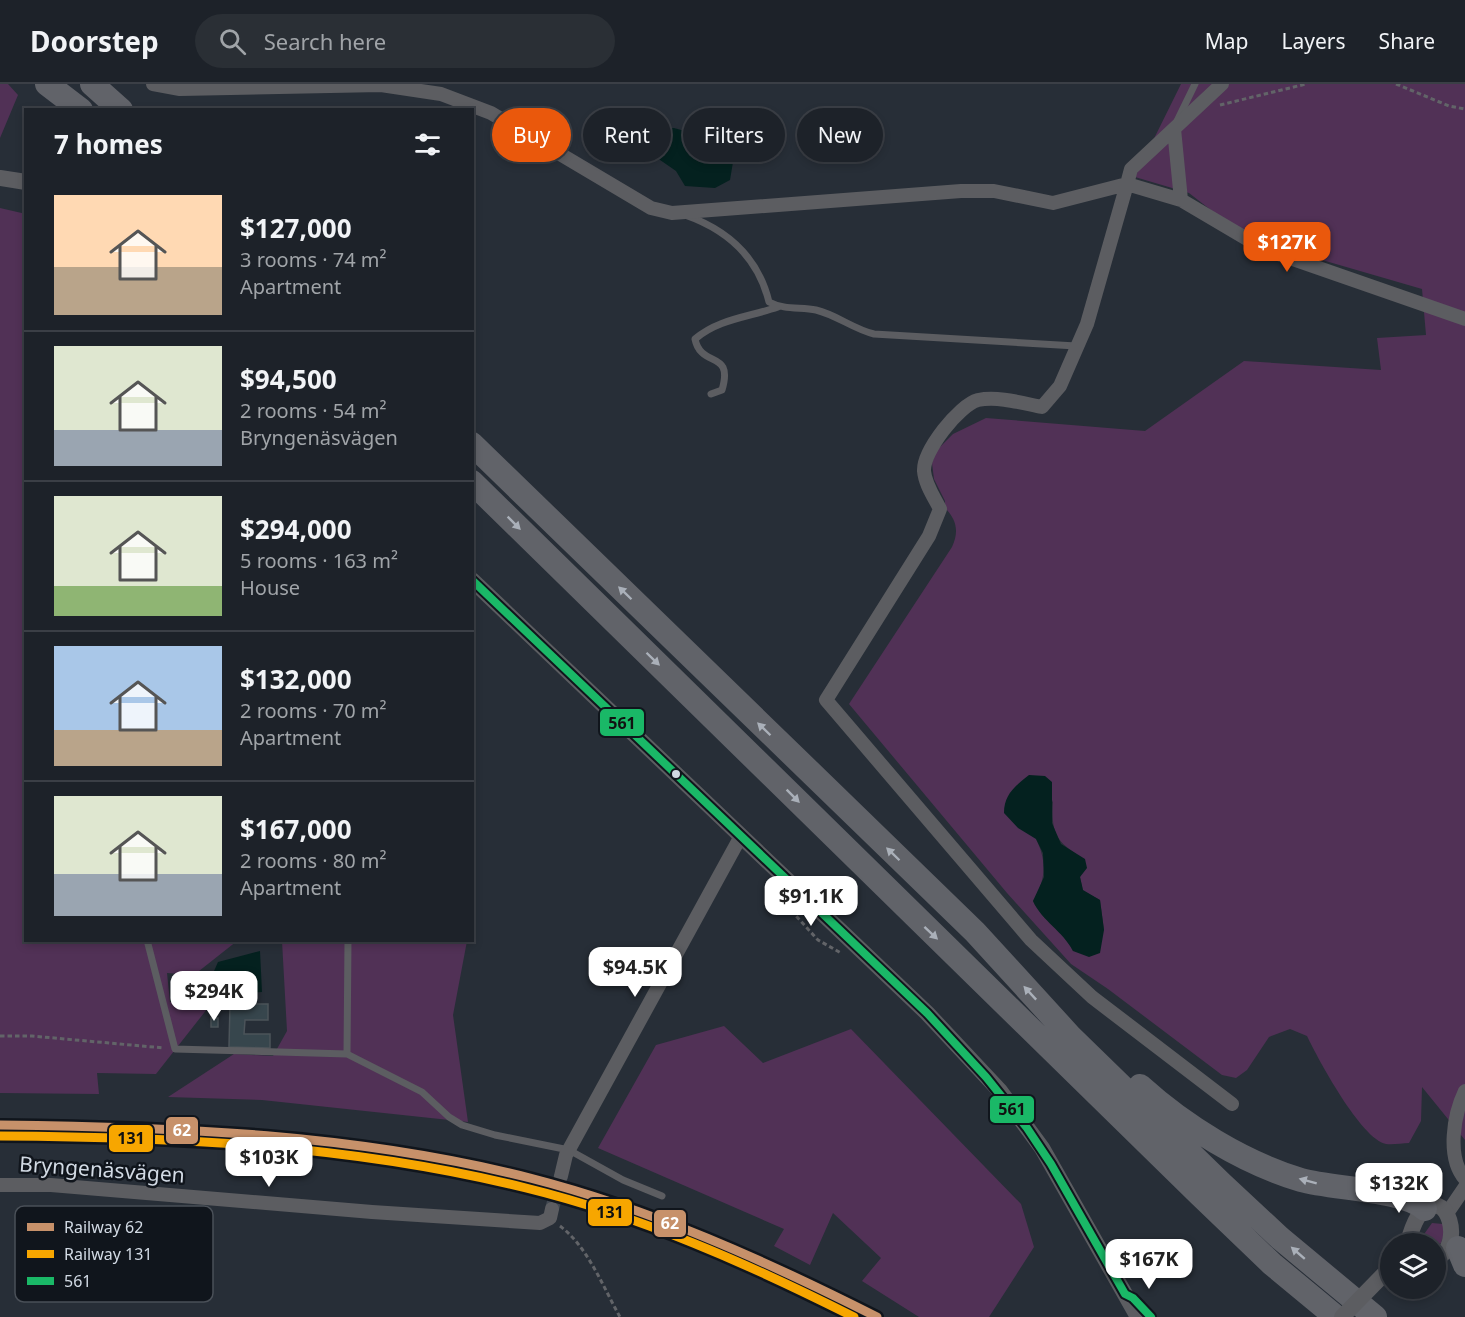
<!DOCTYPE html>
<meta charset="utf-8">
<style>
:root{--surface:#1d2229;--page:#2a2f35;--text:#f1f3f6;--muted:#a0a4a8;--line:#3b3f46;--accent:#ea580c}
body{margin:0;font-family:"Noto Sans",sans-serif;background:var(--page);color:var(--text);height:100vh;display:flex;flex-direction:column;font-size:22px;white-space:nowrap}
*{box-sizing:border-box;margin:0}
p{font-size:20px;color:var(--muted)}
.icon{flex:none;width:33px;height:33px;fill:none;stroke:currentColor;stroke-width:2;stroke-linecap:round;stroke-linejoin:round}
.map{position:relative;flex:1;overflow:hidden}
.panel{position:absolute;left:24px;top:24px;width:450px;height:834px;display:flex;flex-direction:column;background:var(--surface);border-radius:0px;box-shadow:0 3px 9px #0003,0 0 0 2px var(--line)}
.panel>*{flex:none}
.top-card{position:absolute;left:492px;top:24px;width:570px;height:54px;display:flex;gap:12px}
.tools{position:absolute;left:1380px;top:1149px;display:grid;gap:12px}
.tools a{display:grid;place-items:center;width:66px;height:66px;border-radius:50%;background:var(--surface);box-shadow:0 3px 9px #0003,0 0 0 2px var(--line);font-size:30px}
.price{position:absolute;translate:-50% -51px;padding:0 14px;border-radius:12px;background:#fff;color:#222;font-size:20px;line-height:39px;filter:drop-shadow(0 2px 3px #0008)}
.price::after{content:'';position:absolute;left:50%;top:36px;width:18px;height:14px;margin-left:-9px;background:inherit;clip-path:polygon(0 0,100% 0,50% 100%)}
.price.active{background:var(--accent);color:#fff}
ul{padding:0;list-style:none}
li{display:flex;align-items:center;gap:18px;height:150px;padding:0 30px}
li+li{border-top:2px solid var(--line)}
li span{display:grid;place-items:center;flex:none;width:168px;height:120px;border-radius:0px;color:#555}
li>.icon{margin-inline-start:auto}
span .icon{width:72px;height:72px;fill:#fffc;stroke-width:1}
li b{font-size:26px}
h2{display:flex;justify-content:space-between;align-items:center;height:72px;padding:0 30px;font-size:26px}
.tag{padding:0 21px;border-radius:27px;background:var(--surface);box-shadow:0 3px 9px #0003,0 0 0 2px var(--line);font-size:21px;line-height:54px}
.tag.active{background:var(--accent);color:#fff}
header{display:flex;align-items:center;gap:36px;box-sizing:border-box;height:84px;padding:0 30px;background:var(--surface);border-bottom:2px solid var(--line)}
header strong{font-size:28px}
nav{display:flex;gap:33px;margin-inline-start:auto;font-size:21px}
.search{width:420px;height:54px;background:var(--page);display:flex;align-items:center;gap:15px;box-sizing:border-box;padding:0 21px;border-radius:33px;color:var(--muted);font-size:22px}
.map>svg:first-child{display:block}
.green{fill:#513156;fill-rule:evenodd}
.water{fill:#04211f}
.building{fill:#37464d;stroke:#4c545a;stroke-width:1.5}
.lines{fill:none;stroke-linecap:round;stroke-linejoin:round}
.minor-tunnel{stroke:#414851;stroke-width:14;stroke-dasharray:14 7;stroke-linecap:butt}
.path{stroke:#626468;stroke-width:3;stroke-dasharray:4.5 3;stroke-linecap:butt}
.service{stroke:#5c5d61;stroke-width:7}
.minor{stroke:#5c5d61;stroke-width:14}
.tertiary{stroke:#5c5d61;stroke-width:16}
.motorway{stroke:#616369;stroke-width:24}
.tertiary-bridge{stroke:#5c5d61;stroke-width:16}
.bus-1-casing{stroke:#10151c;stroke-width:12}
.bus-1{stroke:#1ab867;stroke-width:8}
.rail-1-casing{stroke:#10151c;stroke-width:14}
.rail-2-casing{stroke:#10151c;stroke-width:14}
.rail-1{stroke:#c7916a;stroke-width:9}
.rail-2{stroke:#f7a600;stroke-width:9}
.oneway{fill:#aab0b9}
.bus-dot{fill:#d2dae4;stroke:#10151c;stroke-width:2}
.labels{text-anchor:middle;stroke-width:5;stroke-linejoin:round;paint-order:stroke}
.street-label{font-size:21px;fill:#d2dae4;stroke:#10151c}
.key{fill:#10151c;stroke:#4a5058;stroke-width:1.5}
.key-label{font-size:16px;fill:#d2dae4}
.line-badge{stroke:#10151c;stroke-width:2}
.badge-label{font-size:16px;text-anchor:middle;font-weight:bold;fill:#fff}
.pale-badge-label{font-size:16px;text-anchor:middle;font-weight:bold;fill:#111}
</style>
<header>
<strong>Doorstep</strong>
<div class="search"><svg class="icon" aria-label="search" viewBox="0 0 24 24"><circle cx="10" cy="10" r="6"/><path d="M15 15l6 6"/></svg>Search here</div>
<nav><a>Map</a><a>Layers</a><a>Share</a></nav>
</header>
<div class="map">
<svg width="1465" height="1233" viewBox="0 0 1465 1233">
<rect width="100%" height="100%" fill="#272e37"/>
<!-- green -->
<path class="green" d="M0 0H8L18 11 0 54Z
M1181 0H1465V1056L1422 1003 1421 1037 1409 1059C1402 1059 1393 1061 1386 1060 1361 1055 1318 975 1307 952L1290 945 1269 953 1247 986 1236 994 1222 991 1108 905 1071 880 1007 809 849 620 952 463C959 448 957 436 945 424V417L934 395 932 379 937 366 953 350 986 334 1145 347 1244 277 1381 286 1377 254 1426 251 1422 205 1267 160 1225 137 1189 109 1135 93ZM1053 716C1051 752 1056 757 1085 776L1080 793 1083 807 1100 816 1104 846 1073 867C1063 847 1042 837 1033 817 1046 796 1047 777 1036 755Z
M0 124 26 130V856L237 857 194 891 167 889 170 918 211 920 156 990 97 989 99 1010 0 1009Z
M282 857H467L453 931 468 1038 262 1016 168 1013 234 970 273 972 287 947Z
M724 942 763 979 851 945 1021 1120 1034 1163 989 1233H919L862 1197 881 1174 833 1129 810 1181 774 1162 784 1145 598 1064 656 961Z
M1432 1139 1443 1140 1446 1144 1441 1159 1436 1162V1160H1417Z"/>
<!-- water -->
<path class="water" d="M655 44H674L724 58 733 78 730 96 715 104 685 102 676 87 650 69 648 56Z
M1029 691 1045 692 1052 698V739L1061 760 1085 775 1087 784 1080 793 1083 806 1100 816 1104 846 1100 869 1089 873 1073 867C1063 847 1042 837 1033 817L1044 793 1043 769 1036 755 1018 744 1004 729C1004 711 1015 702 1029 691Z
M260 867 262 908 246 909 250 899 243 898 239 906H221L211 894 218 878Z"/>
<!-- building -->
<path class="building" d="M230 920H268V936H245L244 950H270V964L229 963Z
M211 934H218V943H211Z"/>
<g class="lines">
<!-- minor-tunnel -->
<path class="minor-tunnel" d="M552 1125 561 1092"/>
<!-- path -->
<path class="path" d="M1396 0 1449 22 1465 25
M1220 21 1306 0
M766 799 818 856 841 869
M0 952H32L164 964
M560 1142C588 1163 603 1203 620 1233"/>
<!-- service -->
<path class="service" d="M1177 37 1195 0
M685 131C728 146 758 173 769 218 784 226 800 223 816 226 837 231 853 245 874 250L1076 262
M711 310 722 306C734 265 701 285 695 255 718 235 749 233 778 223
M147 856 175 965 347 970
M348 856 347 970 422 1008 449 1033 462 1041 495 1051 569 1066 623 1096 662 1112"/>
<!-- minor -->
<path class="minor" d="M153 0 180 5 381 1 441 10 491 29 651 124 672 129 961 107H994L1053 119 1127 100 1087 240 1060 302 1042 323C1022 319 998 312 978 316 959 321 923 367 924 387 925 400 934 413 940 425L929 452 826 616 1031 856 1092 913 1232 1020
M1222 0 1131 85 1127 100 1181 116 1264 165 1465 235
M1174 45 1181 116
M1465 1007C1454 1030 1446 1073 1465 1095
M561 1092 566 1071 741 752
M0 1101H51L372 1128 540 1139 550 1134 552 1125
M1450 1125 1465 1103"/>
<!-- tertiary -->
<path class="tertiary" d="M0 94 26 98
M472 496 927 929 1000 1007 1042 1064 1138 1233
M1407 1160C1411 1150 1413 1138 1420 1130 1448 1098 1465 1164 1436 1174"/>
<!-- motorway -->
<path class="motorway" d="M47 0 81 26
M92 0 121 26
M472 360 975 848 1070 952 1221 1099 1280 1154 1375 1233
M472 398 1200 1111 1272 1180 1336 1233
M1140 1002C1184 1042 1244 1079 1301 1096 1333 1105 1403 1105 1425 1125
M1458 1164 1465 1181"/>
<!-- tertiary-bridge -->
<path class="tertiary-bridge" d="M1342 1233 1390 1184"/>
<!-- bus-1 casing -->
<g class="bus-1-casing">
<path id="bus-1" d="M472 496 927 929 986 993 1027 1044 1051 1080 1125 1210 1133 1214 1151 1233"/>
</g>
<!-- bus-1 -->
<use href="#bus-1" class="bus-1"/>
<!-- rail-1 casing -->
<g class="rail-1-casing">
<path id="rail-1" d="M0 1041C178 1043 357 1050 530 1094 651 1125 766 1177 877 1233"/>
</g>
<!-- rail-2 casing -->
<g class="rail-2-casing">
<path id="rail-2" d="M0 1052C177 1053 353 1061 526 1104 640 1132 749 1180 854 1233"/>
</g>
<!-- rail-1 -->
<use href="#rail-1" class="rail-1"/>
<!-- rail-2 -->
<use href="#rail-2" class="rail-2"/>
</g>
<!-- one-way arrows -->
<defs><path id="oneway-solid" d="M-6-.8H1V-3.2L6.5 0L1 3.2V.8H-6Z" transform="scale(1.5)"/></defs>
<g class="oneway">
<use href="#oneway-solid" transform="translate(514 439) rotate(45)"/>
<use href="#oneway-solid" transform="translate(625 509) rotate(-136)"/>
<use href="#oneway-solid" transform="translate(653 575) rotate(44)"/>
<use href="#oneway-solid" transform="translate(764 645) rotate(-136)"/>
<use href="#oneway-solid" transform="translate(793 712) rotate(45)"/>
<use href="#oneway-solid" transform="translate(893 770) rotate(-136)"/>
<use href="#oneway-solid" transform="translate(931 849) rotate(43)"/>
<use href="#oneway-solid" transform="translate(1030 909) rotate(-133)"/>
<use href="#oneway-solid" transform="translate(1308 1097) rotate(-165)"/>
<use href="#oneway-solid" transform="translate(1298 1169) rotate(-139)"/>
</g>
<!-- markers -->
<circle class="bus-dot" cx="676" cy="690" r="5"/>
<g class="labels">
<!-- street labels -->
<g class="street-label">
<text transform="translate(102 1086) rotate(4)" y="7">Bryngenäsvägen</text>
</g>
</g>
<!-- legend -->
<rect x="15" y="1122" width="198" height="96" rx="9" class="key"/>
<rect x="27" y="1139" width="27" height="8" fill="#c7916a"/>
<rect x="27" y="1166" width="27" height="8" fill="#f7a600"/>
<rect x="27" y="1193" width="27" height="8" fill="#1ab867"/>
<g class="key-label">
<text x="64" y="1149">Railway 62</text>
<text x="64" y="1176">Railway 131</text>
<text x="64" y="1203">561</text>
</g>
<g class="line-badge">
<rect x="599" y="624" width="46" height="29" rx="6" fill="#1ab867"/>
<rect x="989" y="1011" width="46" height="29" rx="6" fill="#1ab867"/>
<rect x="165" y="1032" width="34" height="29" rx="6" fill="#c7916a"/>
<rect x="108" y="1040" width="46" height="29" rx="6" fill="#f7a600"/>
<rect x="587" y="1114" width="46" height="29" rx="6" fill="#f7a600"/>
<rect x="653" y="1125" width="34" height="29" rx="6" fill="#c7916a"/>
</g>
<g class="badge-label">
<text x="182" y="1052">62</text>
<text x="670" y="1145">62</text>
</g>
<g class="pale-badge-label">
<text x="622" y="645">561</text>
<text x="1012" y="1031">561</text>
<text x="131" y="1060">131</text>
<text x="610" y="1134">131</text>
</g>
</svg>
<div class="tools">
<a><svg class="icon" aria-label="layers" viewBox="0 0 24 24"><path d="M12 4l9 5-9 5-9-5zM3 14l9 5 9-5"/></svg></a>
</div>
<b class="price active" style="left:1287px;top:189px">$127K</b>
<b class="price" style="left:811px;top:843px">$91.1K</b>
<b class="price" style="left:635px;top:914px">$94.5K</b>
<b class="price" style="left:214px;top:938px">$294K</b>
<b class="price" style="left:269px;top:1104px">$103K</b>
<b class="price" style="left:1399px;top:1130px">$132K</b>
<b class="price" style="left:1149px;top:1206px">$167K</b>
<div class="top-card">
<a class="tag active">Buy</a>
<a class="tag">Rent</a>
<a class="tag">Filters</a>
<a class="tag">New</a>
</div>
<section class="panel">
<h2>7 homes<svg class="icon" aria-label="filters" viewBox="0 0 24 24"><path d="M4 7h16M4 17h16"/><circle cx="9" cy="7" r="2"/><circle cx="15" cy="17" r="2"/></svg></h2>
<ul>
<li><span style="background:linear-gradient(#ffd9b3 60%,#b9a48a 0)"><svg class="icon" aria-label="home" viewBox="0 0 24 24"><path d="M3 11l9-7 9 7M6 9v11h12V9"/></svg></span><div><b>$127,000</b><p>3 rooms · 74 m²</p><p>Apartment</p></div></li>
<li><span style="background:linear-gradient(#dfe7d0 70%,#9aa5b1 0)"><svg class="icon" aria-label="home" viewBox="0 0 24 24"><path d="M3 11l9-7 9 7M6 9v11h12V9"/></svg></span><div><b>$94,500</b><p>2 rooms · 54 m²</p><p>Bryngenäsvägen</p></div></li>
<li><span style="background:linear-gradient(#dfe7d0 75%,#8fb573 0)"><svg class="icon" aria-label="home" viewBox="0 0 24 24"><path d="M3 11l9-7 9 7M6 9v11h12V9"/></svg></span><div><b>$294,000</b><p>5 rooms · 163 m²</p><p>House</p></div></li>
<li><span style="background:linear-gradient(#a9c7e8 70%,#b9a48a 0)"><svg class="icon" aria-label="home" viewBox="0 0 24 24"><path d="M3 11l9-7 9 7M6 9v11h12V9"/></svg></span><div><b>$132,000</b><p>2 rooms · 70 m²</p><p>Apartment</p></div></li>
<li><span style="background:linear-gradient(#dfe7d0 65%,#9aa5b1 0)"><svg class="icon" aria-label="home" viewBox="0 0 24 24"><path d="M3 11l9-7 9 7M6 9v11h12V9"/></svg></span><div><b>$167,000</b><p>2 rooms · 80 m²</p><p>Apartment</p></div></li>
</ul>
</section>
</div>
